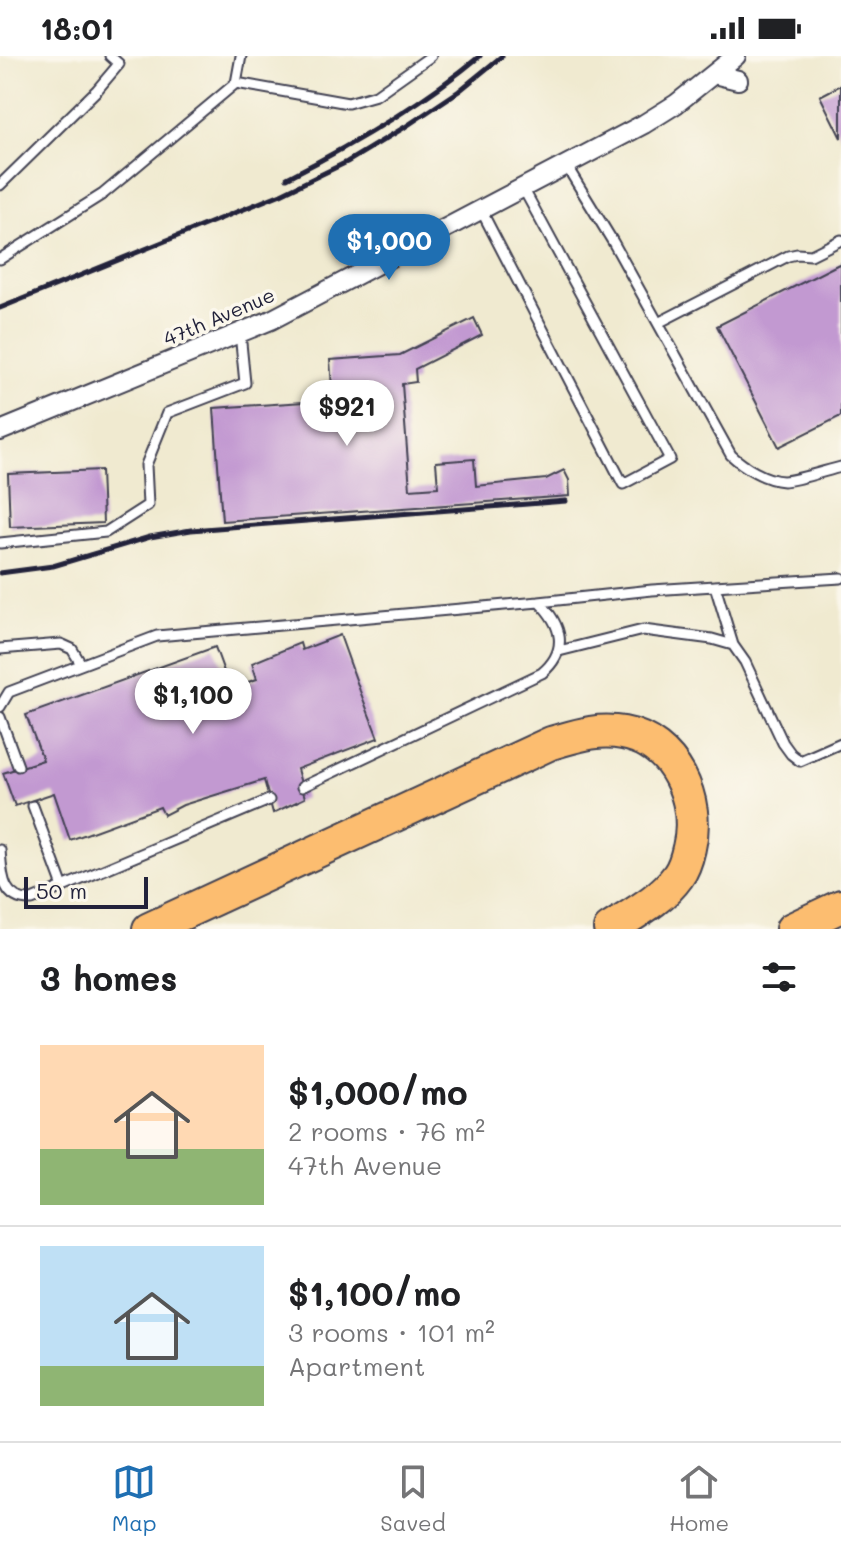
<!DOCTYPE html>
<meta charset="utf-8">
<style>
:root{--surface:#fff;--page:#f6f6f6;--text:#202124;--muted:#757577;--line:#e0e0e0;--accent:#1f6fb2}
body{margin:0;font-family:Mali,sans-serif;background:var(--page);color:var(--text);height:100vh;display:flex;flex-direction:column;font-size:30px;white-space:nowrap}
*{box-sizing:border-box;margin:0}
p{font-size:26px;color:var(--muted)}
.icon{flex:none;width:44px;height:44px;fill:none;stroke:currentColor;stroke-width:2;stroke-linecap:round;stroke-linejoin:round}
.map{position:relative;height:873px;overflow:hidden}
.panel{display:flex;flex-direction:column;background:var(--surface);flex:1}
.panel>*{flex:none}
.scale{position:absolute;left:24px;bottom:20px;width:124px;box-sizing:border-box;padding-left:8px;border:4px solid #22223b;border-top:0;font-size:22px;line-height:28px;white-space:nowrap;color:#22223b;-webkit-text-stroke:6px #fbf7ec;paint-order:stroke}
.price{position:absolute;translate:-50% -68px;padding:0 18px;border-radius:28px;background:#fff;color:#222;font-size:26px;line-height:52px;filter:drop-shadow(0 2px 4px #0008)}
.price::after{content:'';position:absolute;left:50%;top:48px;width:24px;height:18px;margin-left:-12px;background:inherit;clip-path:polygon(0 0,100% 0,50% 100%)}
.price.selected{background:var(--accent);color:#fff}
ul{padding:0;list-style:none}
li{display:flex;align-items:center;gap:24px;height:200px;padding:0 40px}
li+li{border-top:2px solid var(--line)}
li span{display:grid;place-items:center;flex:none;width:224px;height:160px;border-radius:0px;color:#555}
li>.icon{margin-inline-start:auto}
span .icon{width:96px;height:96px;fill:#fffc;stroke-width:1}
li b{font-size:34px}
h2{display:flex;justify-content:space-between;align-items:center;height:96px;padding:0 40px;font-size:34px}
.status{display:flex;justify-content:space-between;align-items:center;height:56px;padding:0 40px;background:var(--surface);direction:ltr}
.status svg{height:22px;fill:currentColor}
.tab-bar{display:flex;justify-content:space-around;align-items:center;height:112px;border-top:2px solid var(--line);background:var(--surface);font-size:22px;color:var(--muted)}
.tab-bar a{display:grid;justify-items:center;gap:4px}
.tab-bar .selected{color:var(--accent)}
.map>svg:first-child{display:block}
.building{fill:#c299d1}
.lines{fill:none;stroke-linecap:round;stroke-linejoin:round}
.lane-casing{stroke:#414051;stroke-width:13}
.street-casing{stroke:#414051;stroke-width:22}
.highway-casing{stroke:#414051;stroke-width:36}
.lane{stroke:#fff;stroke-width:9}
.street{stroke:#fff;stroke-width:18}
.highway{stroke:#fcbd6f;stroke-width:32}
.rail{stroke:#22223b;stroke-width:5}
.labels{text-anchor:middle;stroke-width:7;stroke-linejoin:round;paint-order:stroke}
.street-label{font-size:20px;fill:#22223b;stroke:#fbf7ec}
</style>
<div class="status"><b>18:01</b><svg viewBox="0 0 49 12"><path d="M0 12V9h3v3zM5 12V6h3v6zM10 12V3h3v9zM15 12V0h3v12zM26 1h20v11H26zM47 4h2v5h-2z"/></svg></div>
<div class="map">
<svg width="841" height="873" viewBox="0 0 841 873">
<rect width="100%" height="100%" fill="#fbf7ec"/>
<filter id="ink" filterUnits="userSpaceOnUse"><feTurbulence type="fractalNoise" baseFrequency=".0125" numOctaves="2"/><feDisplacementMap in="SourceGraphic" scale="16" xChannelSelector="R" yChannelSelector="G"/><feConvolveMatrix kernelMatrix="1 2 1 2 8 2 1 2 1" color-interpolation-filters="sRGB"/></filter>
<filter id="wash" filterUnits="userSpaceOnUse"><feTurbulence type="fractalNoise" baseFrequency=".006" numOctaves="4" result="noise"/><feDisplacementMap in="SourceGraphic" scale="32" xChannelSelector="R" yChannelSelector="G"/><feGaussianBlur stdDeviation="1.8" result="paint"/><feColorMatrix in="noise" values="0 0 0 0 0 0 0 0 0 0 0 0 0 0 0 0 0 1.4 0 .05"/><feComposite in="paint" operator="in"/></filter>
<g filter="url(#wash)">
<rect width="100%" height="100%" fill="#f0ead0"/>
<g id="blocks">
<!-- building -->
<path class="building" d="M841 29V82L820 40Z
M841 207V360L779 391 717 270Z
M474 262 482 279 415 313 416 326 402 328 410 433 438 431 436 406 474 403 476 430 546 423 564 414 569 424 570 440 222 465 214 352 333 344 330 304 400 299Z
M101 414 103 467 10 471 8 418Z
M340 579 360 635 378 682 297 713 305 742 273 757 264 724 183 749 164 759 160 751 70 784 54 737 15 750 3 717 43 704 26 659 215 591 230 632 257 623 252 607 300 587 302 594Z"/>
</g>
</g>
<g filter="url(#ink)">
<use href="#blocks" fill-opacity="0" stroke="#414051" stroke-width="2"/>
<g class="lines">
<!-- lane casing -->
<g class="lane-casing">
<path id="lane" d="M241 0 236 27 348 47 376 39 431 0
M566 109 613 186 731 399C744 411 765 424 783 425 795 425 828 414 841 411
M0 129 97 34 119 8 110 0
M481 154 623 428 670 403 523 132
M0 203 103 138 236 27
M658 267 788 200 797 198 811 199 841 184
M0 487 106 476 148 449 146 409 167 357 245 327 240 277
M715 530 733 589 745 606 783 687 791 698 800 705 841 687
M539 546 652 534 841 522
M0 593 61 588 72 593 81 608
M559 595 643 574 712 583 733 589
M0 651 9 636 157 580 539 546C562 569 569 594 542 617L302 731
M0 661 18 710
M33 750 63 831
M0 794C2 817 1 845 32 844L269 744"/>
</g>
<!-- street casing -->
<g class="street-casing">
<path id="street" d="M714 18 738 24
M0 375 271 264 644 68 676 48 736 0"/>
</g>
<!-- highway casing -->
<g class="highway-casing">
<path id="highway" d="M149 873 551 687C576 680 597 672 623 677 674 686 701 744 689 792 687 801 684 812 678 820 662 843 633 858 610 873
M792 873 841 850"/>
</g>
<!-- lane -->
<use href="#lane" class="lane"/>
<!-- street -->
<use href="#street" class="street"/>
<!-- highway -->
<use href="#highway" class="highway"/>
<!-- rail -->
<path class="rail" d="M287 122C356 87 421 49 480 0
M0 252 281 138 347 106 405 71 459 35 502 0
M0 517 53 510 150 481 191 474 566 445"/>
</g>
</g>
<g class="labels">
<!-- street labels -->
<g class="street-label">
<text transform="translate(219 261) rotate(-23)" y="7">47th Avenue</text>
</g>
</g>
</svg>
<div class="scale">50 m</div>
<b class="price selected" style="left:389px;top:226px">$1,000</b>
<b class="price" style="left:347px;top:392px">$921</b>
<b class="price" style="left:193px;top:680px">$1,100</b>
</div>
<section class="panel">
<h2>3 homes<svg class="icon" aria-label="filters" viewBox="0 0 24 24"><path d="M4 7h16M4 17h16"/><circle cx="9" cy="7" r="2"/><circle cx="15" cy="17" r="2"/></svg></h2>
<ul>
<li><span style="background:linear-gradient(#ffd9b3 65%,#8fb573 0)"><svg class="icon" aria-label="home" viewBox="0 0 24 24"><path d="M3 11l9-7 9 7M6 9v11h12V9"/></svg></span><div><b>$1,000/mo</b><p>2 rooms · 76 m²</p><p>47th Avenue</p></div></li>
<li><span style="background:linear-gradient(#bfe0f5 75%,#8fb573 0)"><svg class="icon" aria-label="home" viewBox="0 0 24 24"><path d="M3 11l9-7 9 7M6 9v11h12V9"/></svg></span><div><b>$1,100/mo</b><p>3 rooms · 101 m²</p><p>Apartment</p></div></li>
</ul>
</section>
<nav class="tab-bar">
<a class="selected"><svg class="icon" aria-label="map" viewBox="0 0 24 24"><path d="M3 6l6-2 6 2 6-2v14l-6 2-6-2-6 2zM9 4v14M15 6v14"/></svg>Map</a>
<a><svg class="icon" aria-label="saved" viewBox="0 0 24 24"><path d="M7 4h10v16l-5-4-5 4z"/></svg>Saved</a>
<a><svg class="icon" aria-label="home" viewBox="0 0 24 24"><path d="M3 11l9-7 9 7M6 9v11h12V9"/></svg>Home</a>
</nav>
